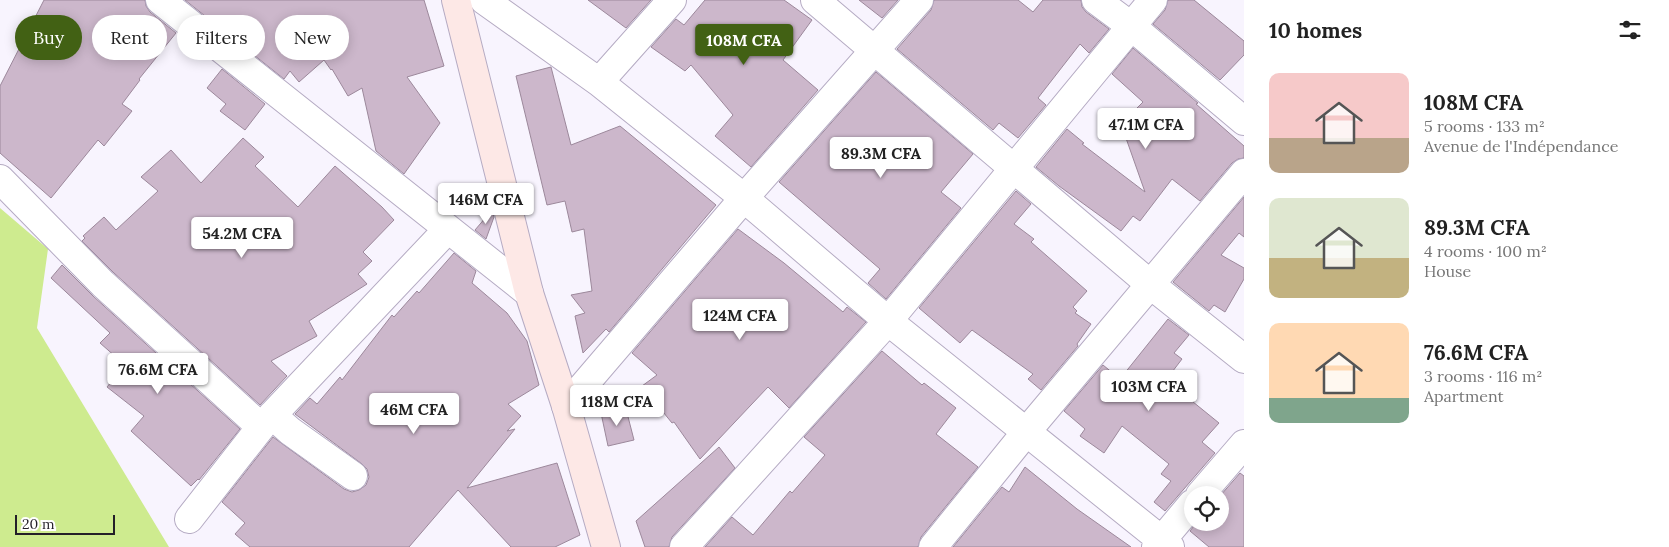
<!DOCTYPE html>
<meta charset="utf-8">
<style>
:root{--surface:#fff;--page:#f2f2f2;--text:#222;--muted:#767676;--accent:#426114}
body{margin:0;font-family:Lora,serif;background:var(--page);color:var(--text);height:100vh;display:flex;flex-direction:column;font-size:19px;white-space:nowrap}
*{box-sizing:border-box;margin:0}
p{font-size:16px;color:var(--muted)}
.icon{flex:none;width:28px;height:28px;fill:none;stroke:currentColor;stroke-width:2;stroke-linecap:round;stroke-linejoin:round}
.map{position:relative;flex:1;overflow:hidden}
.sheet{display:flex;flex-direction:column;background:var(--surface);width:425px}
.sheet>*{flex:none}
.banner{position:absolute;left:15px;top:15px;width:475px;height:45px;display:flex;gap:10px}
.fabs{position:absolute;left:1184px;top:486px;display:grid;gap:10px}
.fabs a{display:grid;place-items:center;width:45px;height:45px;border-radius:50%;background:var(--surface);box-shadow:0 2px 12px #0003;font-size:25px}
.scale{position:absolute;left:15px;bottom:12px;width:100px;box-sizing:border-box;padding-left:5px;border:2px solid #231f28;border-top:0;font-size:14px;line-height:18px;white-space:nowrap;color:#231f28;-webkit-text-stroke:4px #fff;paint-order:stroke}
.price{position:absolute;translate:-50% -42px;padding:0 11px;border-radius:5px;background:#fff;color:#222;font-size:16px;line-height:32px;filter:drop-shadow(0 1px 2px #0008)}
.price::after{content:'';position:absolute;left:50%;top:30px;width:15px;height:11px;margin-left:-8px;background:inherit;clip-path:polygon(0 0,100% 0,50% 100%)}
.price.current{background:var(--accent);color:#fff}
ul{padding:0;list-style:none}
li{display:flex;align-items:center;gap:15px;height:125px;padding:0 25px}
li span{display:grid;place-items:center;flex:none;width:140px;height:100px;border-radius:10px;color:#555}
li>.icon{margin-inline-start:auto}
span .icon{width:60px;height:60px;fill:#fffc;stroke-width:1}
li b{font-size:21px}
h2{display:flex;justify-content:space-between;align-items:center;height:60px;padding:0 25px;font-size:21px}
.tag{padding:0 18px;border-radius:22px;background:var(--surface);box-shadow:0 2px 12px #0003;font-size:18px;line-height:45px}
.tag.current{background:var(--accent);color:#fff}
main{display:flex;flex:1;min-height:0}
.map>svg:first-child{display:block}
.green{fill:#ceeb8f}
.building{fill:#ccb7cb;stroke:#9c889b}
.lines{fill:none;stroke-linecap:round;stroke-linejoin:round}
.minor-casing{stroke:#b5abc3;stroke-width:30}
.secondary-casing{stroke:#b5abc3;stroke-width:30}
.minor{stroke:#fff;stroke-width:28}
.secondary{stroke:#fde8e6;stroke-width:28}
</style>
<main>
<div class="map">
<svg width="1244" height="547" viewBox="0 0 1244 547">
<rect width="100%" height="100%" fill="#f8f4fe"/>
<!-- green -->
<path class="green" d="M0 208 48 249 37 328 169 547H0Z"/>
<!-- building -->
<path class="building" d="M44 0H145L146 6 150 12 176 33 139 79 140 80 122 104 132 111 104 146 98 140 51 198 0 153V86Z
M185 0H424L444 66 407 77 440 123 404 174 376 151 362 88 348 96 332 69 331 70 324 60 299 82 290 71 284 79Z
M588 0H651L626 28Z
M705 0H784L812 20 783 60 818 90 751 167 715 136 733 115 691 65 685 71 651 47 676 19 684 25Z
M859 0H898L882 18Z
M934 0H1018L1033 12 1043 0H1081L1082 7 1086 12 1109 29 1089 53 1080 44 1038 98 1046 105 1018 138 999 123 993 130 897 49 931 10Z
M1168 0H1194L1244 41V55L1220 80 1153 24 1165 10Z
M1133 48 1198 103 1196 104 1244 146V158L1238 159 1232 163 1200 201 1172 179 1140 221 1133 216 1121 231 1059 186 1036 167 1067 129 1084 143 1082 144 1145 192 1121 124 1143 102 1112 74Z
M551 67 571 145 620 126 716 205 609 332 606 329 583 353 575 316 585 313 571 295 592 291 584 229 572 232 565 201 547 205 516 76Z
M222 69 265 104 245 130 220 111 226 104 207 88Z
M876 72 973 154 941 192 961 208 886 299 868 283 880 269 779 182Z
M243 138 264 157 255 166 298 207 335 166 382 207 394 220 363 252 372 261 358 274 367 284 309 321 317 336 271 361 287 376 260 405 114 273 82 241 85 238 83 236 104 217 116 230 158 191 141 177 171 150 201 183Z
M1016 191 1031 204 1014 224 1034 239 1031 242 1087 291 1073 307 1077 311 1075 313 1091 324 1077 344 1078 346 1041 390 1028 379 1033 374 972 330 960 343 919 308Z
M1244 197V237L1239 233 1221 255 1244 268V279L1225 312 1214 305 1209 311 1173 282Z
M492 210 494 217 486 239 475 230Z
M738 229 784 263 843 312 847 307 866 322 789 408 768 387 700 459 674 422 672 423 642 386 657 375 632 353Z
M454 253 476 271 472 283 507 313 527 341 539 385 508 404 521 416 507 431 515 429 467 488 557 463 580 535 555 547H511L458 490 409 547H250L235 534 245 523 222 502 273 437 344 489 352 492 359 490 366 485 369 477 367 469 362 464 295 414 310 398 317 404 340 377 342 380 392 315 394 317 417 291 419 293Z
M62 265 93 296 240 429 199 480 198 479 191 486 131 431 144 416 107 387 125 365 100 343 110 333 51 278Z
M1168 319 1189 335 1174 353 1182 359 1166 380 1219 423 1202 442 1215 453 1165 511 1154 502 1171 481 1161 474 1169 464 1122 426 1104 453 1080 436 1085 429 1064 411 1103 365 1120 379Z
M882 351 922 385 924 383 956 408 936 434 978 467 921 537 918 547H705L732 517 753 535 790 491 792 493 825 455 804 437Z
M626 409 634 440 608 446 601 413Z
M719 447 735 468 672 537 669 547H645L636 521Z
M1025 467 1077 509 1131 547H953L1002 487 1009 492Z
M1240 473 1244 476V547H1209L1190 531 1197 522H1220V496Z"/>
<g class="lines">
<!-- minor casing -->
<g class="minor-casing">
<path id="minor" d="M160 0 529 293
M484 0 599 82 744 198 888 321 1170 547
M815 0 1151 285 1244 359
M1096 0 1131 26 1244 121
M599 82 672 0
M0 179 103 284 261 427
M566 406 744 198 919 0
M272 415 290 431 353 476
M1200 495 1244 444
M189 519 261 427 447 230
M684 547 888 321 1153 0
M933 547 1027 431 1244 173
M1156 547 1192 504"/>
</g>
<!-- secondary casing -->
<g class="secondary-casing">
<path id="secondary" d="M456 0 529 293 566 406 606 547"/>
</g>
<!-- minor -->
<use href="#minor" class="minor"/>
<!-- secondary -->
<use href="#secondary" class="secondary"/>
</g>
</svg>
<div class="fabs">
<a><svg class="icon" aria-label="locate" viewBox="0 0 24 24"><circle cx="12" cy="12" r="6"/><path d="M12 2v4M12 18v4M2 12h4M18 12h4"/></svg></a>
</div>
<div class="scale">20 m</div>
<b class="price current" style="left:744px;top:66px">108M CFA</b>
<b class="price" style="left:1146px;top:150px">47.1M CFA</b>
<b class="price" style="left:881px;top:179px">89.3M CFA</b>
<b class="price" style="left:486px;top:225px">146M CFA</b>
<b class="price" style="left:242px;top:259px">54.2M CFA</b>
<b class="price" style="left:740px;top:341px">124M CFA</b>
<b class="price" style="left:158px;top:395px">76.6M CFA</b>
<b class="price" style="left:1149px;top:412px">103M CFA</b>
<b class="price" style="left:617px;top:427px">118M CFA</b>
<b class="price" style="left:414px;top:435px">46M CFA</b>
<div class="banner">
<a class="tag current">Buy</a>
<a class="tag">Rent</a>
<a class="tag">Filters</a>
<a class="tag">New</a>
</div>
</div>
<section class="sheet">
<h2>10 homes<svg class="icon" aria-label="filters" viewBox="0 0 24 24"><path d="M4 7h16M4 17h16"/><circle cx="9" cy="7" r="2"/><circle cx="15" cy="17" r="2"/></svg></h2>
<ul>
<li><span style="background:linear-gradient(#f6c9c9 65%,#b9a48a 0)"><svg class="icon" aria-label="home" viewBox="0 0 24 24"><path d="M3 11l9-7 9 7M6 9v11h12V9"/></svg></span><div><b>108M CFA</b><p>5 rooms · 133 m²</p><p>Avenue de l'Indépendance</p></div></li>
<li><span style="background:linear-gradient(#dfe7d0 60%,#c2b280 0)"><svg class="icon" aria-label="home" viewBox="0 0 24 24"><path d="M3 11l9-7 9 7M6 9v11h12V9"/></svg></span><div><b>89.3M CFA</b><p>4 rooms · 100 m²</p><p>House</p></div></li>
<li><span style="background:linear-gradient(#ffd9b3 75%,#7fa58c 0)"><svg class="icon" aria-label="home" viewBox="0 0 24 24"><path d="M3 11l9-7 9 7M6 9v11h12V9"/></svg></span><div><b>76.6M CFA</b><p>3 rooms · 116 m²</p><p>Apartment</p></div></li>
</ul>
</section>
</main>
